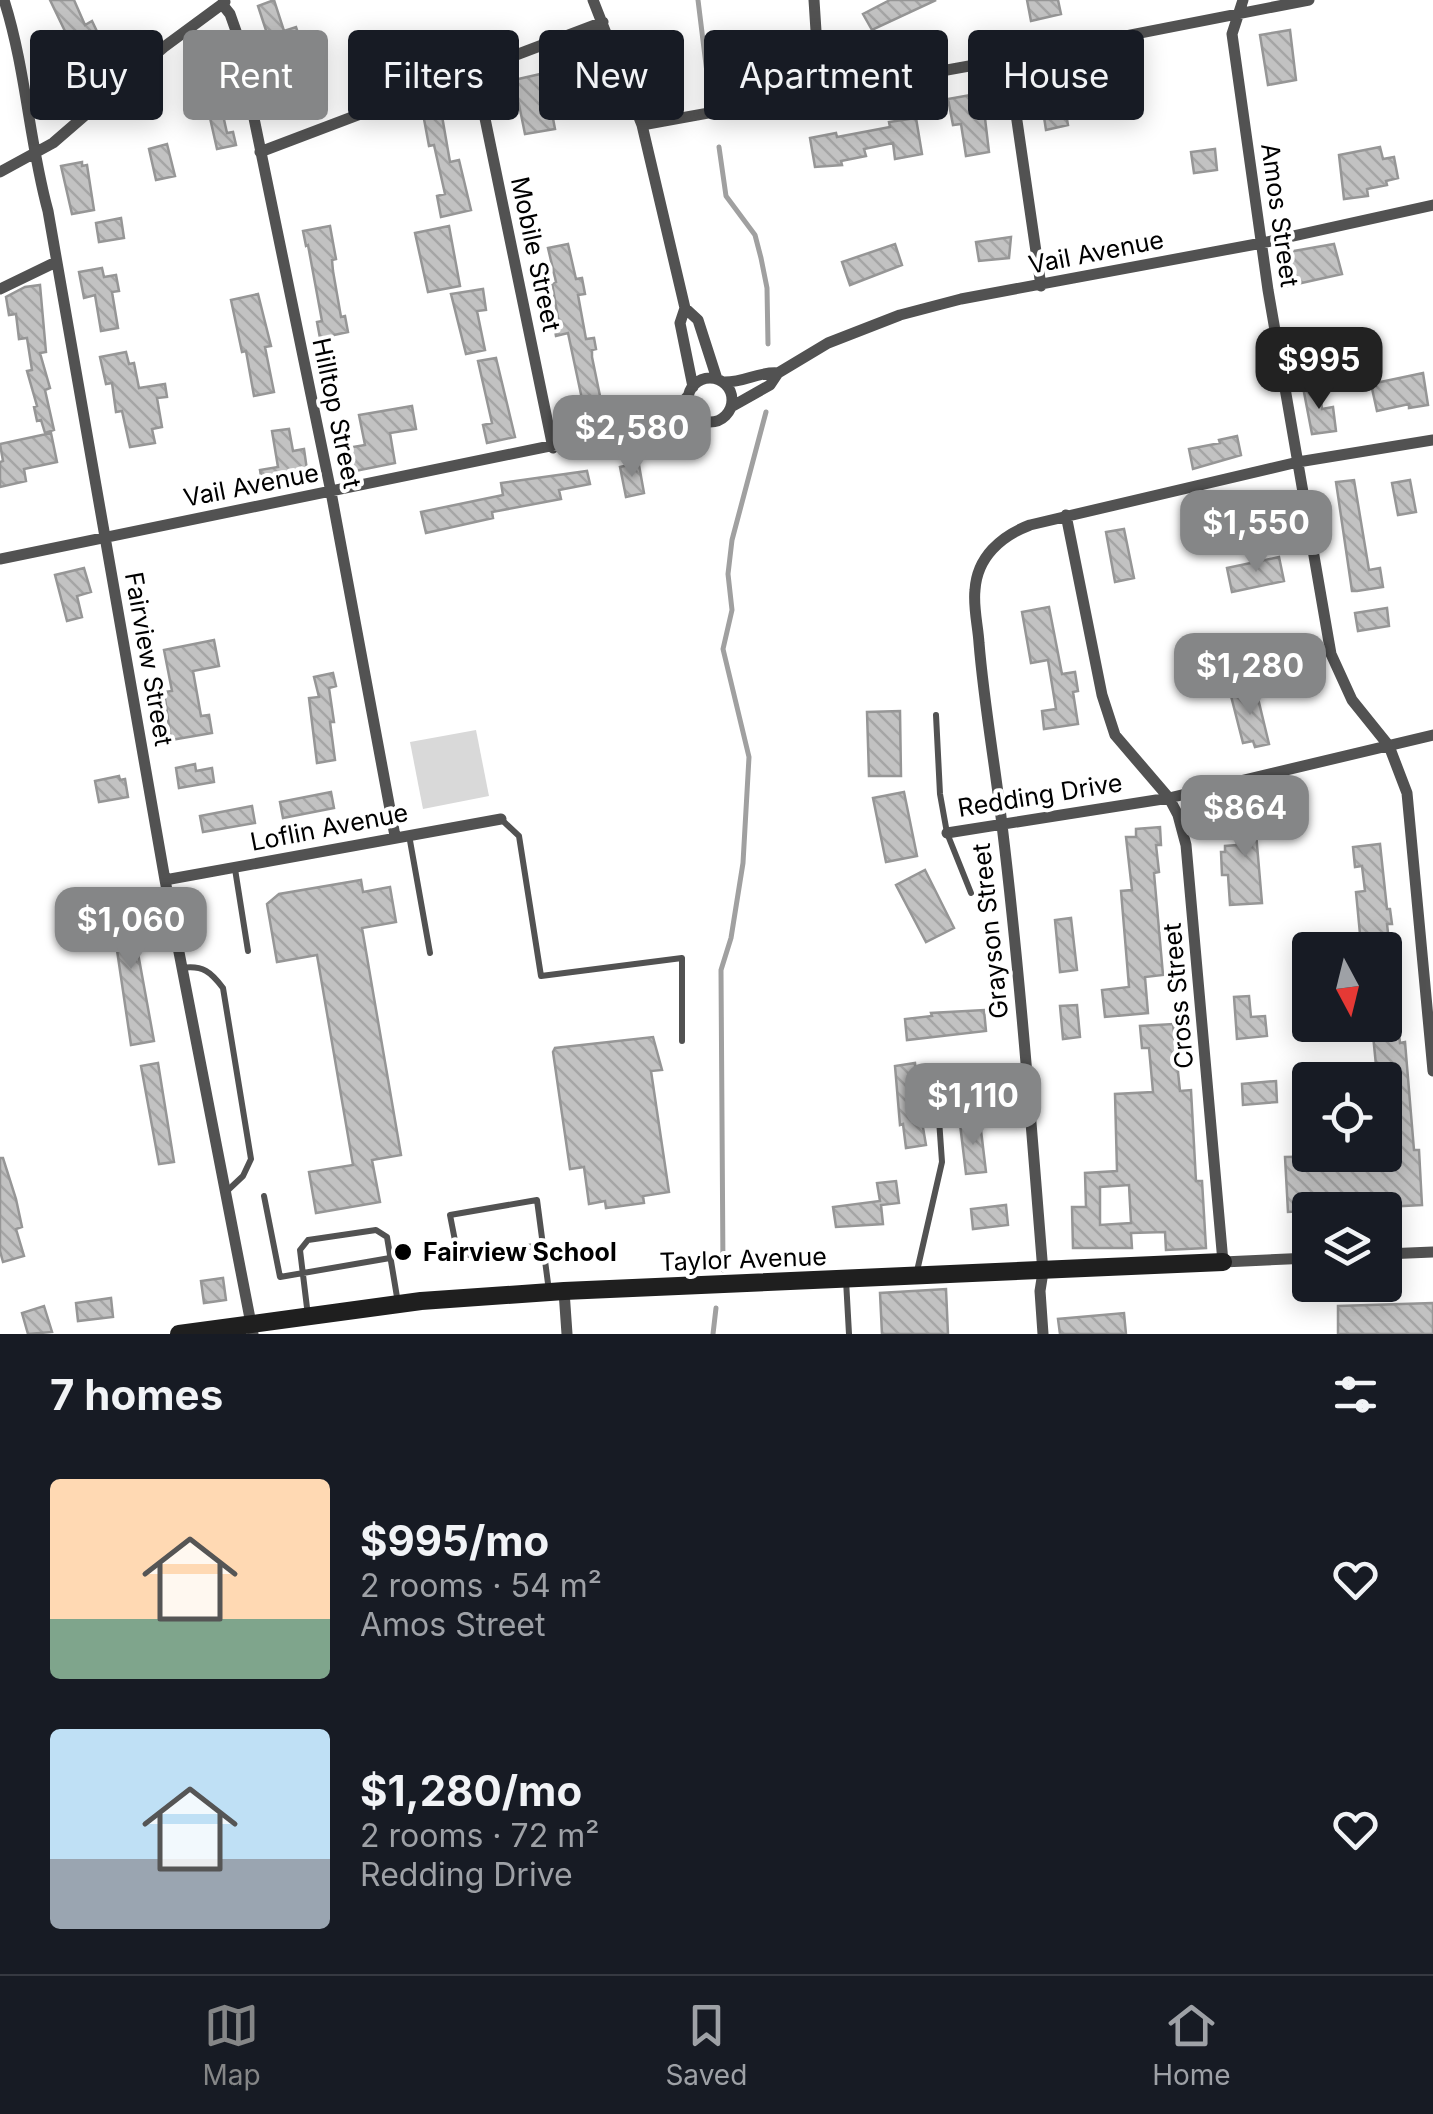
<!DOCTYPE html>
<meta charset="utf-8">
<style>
:root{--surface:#171b24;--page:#242831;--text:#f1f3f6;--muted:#9ea1a6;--line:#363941;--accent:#858687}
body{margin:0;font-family:Inter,sans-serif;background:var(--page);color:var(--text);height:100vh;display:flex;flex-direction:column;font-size:38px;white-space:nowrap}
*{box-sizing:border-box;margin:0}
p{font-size:32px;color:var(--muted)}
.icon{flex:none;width:55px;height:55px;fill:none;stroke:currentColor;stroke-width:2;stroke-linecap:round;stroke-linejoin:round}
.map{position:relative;height:1334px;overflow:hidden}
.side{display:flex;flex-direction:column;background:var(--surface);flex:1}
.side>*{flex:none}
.guide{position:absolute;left:30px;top:30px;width:1375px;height:90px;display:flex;gap:20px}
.needle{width:65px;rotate:173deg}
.buttons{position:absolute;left:1292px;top:932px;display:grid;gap:20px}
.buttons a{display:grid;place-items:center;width:110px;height:110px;border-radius:10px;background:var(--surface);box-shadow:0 5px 25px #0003;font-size:50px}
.price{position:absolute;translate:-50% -85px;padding:0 22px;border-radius:20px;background:var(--accent);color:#fff;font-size:32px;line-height:65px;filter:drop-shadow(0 2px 5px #0008)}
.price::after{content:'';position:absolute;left:50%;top:60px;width:30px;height:22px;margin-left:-15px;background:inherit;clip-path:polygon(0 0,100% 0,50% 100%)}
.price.on{background:#222;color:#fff}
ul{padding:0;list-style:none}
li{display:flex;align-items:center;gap:30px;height:250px;padding:0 50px}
li span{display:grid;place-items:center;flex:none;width:280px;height:200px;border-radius:10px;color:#555}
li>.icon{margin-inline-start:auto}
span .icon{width:120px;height:120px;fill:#fffc;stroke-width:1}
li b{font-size:42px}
h2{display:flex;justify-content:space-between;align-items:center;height:120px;padding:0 50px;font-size:42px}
.tag{padding:0 35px;border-radius:10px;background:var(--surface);box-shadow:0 5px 25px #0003;font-size:35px;line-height:90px}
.tag.on{background:var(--accent);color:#fff}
.tab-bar{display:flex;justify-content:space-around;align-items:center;height:140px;border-top:2px solid var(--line);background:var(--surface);font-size:28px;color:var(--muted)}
.tab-bar a{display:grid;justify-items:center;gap:5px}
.tab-bar .on{color:var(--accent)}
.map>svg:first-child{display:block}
.grass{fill:#d9d9d9}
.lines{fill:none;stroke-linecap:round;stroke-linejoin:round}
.stream{stroke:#a0a0a0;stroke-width:5}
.building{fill:url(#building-back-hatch);stroke:#969696;stroke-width:2.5;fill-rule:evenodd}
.lane{stroke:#525252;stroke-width:6}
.street{stroke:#525252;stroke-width:11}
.secondary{stroke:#1f1f1f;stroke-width:18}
.poi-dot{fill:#000;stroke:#fff;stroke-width:4}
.labels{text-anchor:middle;stroke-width:8;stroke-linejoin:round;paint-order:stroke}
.street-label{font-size:25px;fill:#000;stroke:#fff}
.poi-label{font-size:25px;font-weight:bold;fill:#000;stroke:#fff;text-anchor:start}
</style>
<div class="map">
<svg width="1433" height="1334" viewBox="0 0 1433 1334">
<defs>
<pattern id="building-back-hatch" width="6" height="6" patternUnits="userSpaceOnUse" patternTransform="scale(2.5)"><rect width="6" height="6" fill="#c2c2c2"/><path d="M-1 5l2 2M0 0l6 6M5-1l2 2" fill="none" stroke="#a5a5a5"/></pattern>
</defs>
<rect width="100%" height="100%" fill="#fff"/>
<!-- grass -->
<path class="grass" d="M476 730 489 796 423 809 410 742Z"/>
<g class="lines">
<!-- stream -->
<path class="stream" d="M698 0 708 81
M719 147 726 196 755 235 761 258 767 288 768 344
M723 1270 721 970 731 938 743 863 749 757 723 649 732 610 728 574 732 540 766 412
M713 1334 716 1308"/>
</g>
<!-- building -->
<path class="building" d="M50 0H74L85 25 92 21 102 42 76 54Z
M274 0 284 31 296 27 300 39 289 42 292 50 286 52 299 84 278 93 269 73 279 70 258 6Z
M890 0H936L872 30 863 14Z
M1027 0H1058L1061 14 1031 21Z
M1290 30 1296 80 1268 85 1260 35Z
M549 72 554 91 548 92 555 129 525 134 514 80Z
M1064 81 1066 96H1063L1068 125 1046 130 1039 85Z
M982 93 989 152 966 156 961 124 953 125 948 99Z
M223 115 227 133 233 132 236 145 217 149 210 118Z
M442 116 450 162 459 160 471 210 441 217 437 196 445 194 434 145 429 146 424 119Z
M916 118 922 154 895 159 893 143 864 149 866 156 841 161 842 165 815 167 810 138 836 133 837 137 890 127 889 122Z
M167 144 175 176 156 180 149 149Z
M1380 147 1383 159 1394 157 1398 178 1386 181 1387 185 1367 189 1368 196 1344 199 1339 155Z
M1215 149 1217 170 1194 173 1191 152Z
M82 162V166L87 165 94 210 72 214 61 166Z
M121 218 124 238 99 242 96 223Z
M330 226 336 259 332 260 333 271 341 317 345 316 348 332 320 338 317 322 322 321 308 245 306 246 303 231Z
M449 226 460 286 428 292 415 233Z
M1011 237 1009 258 979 261 976 242Z
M568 244 576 279 582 278 585 294 578 295 586 339 594 338 596 349 592 350V357L600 396 582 399 568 333 556 336 553 319 558 318 552 283 556 282 548 248Z
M895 244 902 265 850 285 842 262Z
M1334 244 1342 274 1288 286 1283 266 1291 264 1288 252Z
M102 268 104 277 116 275 119 291 112 292 118 328 101 331 95 295 84 298 79 272Z
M40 285 46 352 40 353 50 388 45 390 54 430 45 433 41 420 37 421 34 407 37 406 27 371 32 370 27 338 19 339 16 314 9 315 6 297 25 287Z
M483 289 486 310 477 311 485 350 466 354 451 294Z
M258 294 271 346 265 347 274 392 254 396 246 351 242 352 231 300Z
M126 352 129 364 134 363 139 388 165 384 167 397 157 398 162 427 152 429 155 443 130 447 122 411 116 412 112 383 106 384 100 357Z
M496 358 515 437 487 443 483 425 492 423 478 361Z
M1423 373 1428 405 1409 408V404L1377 411 1371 384Z
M1319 385 1322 409 1333 407 1336 431 1312 434 1303 387Z
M412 406 416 429 390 433 395 463 345 473 341 449 365 445 359 415Z
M289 429 293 451 304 449 308 477 263 488 260 470 278 467 272 431Z
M51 433 57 462 24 469 26 481 0 487V462L3 461 0 444Z
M1237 436 1241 455 1193 469 1189 449 1220 443 1219 440Z
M633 464 639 465 644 493 626 497 620 467Z
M587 471 590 484 559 490 561 499 492 512 493 518 426 533 421 512 503 495 501 483Z
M1354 480 1369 570 1380 568 1383 587 1357 591H1352L1336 482Z
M1410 480 1416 512 1398 515 1392 483Z
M1124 529 1134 578 1115 582 1106 532Z
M1279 557 1284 581 1232 592 1227 568Z
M84 568 91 592 77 596 82 617 67 621 55 575Z
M1049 607 1062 674 1075 672 1078 691 1073 692 1078 724 1044 729 1042 711 1056 709 1048 660 1031 663 1022 612Z
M1387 608 1389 626 1358 631 1355 613Z
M214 640 219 666 193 671 201 716 209 715 212 733 171 740 164 692 172 691 164 650Z
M333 673 336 686 329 688 334 722H330L335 760 317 763 309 698 319 697 314 677Z
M1256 690 1269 744 1255 747 1253 741 1243 743 1231 696Z
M900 711 901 776H869L867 712Z
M195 764 196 771 212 768 214 782 179 788 176 768Z
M119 776 120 780 125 779 128 797 99 802 95 781Z
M331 792 334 808 283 818 280 802Z
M904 792 917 856 886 862 873 798Z
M252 806 255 823 203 832 200 816Z
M1272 814 1273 832 1256 833 1262 903 1230 905 1228 875H1222L1221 852H1225V846L1237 845 1235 816Z
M1160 827 1161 845H1156L1159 872 1154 873 1163 975 1145 977 1148 1013 1105 1017 1102 990 1129 987 1121 891 1132 890 1126 837H1136V829Z
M1380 844 1387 909H1390L1392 924H1387L1390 950H1365L1363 934H1360L1356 892 1365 891 1362 866 1355 867 1353 847Z
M925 870 954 928 926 942 896 885Z
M361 880 363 892 390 887 396 922 362 928 401 1155 372 1160 380 1202 316 1213 309 1172 353 1165 317 955 277 962 267 904 279 894Z
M127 893 154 1041 131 1045 109 896Z
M1071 918 1077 970 1060 972 1055 920Z
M1385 988H1394L1400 1043 1405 1042 1414 1150H1419L1422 1205 1288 1212 1285 1157 1385 1155V1064L1376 1065 1372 1025H1385Z
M1249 996 1251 1017 1265 1016 1267 1036 1237 1039 1234 997Z
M1077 1005 1080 1037 1063 1039 1060 1006Z
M984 1010 986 1031 907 1040 905 1019 932 1016 931 1013Z
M1173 1024 1180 1091 1191 1090 1196 1181H1202L1206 1248 1166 1250 1165 1232 1131 1233 1132 1248H1073L1072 1207H1086L1085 1173 1117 1171 1115 1094 1153 1092 1149 1048H1142L1140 1026ZM1129 1185 1131 1223 1100 1225V1187Z
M653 1037 662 1070 651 1071 669 1192 643 1196 644 1203 606 1208 605 1201 589 1204 584 1167 570 1169 553 1052 555 1048Z
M158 1063 174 1162 159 1164 141 1066Z
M915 1063 918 1087H916L926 1145 906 1148 903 1124 900 1125 895 1066Z
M1276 1081 1277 1102 1243 1105 1242 1084Z
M980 1122 986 1172 966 1174 960 1124Z
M0 1158H3L16 1199 22 1227 16 1229 24 1256 3 1262 0 1251Z
M896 1181 899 1203 881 1205 883 1224 836 1227 833 1207 880 1201 877 1183Z
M1006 1205 1008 1225 973 1229 971 1209Z
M223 1278 226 1300 204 1303 201 1281Z
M946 1289 948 1334H882L880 1293Z
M111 1298 113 1317 78 1321 76 1303Z
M1433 1303V1334H1338V1306Z
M44 1306 52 1332 28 1334 22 1313Z
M1124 1313 1126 1334H1060L1058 1319Z"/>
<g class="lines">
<!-- lane -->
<path class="lane" d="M936 715 940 794 947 833 971 893
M502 820 519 836 541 976 682 958V1041
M409 835 430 953
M235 869 248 951
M182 968C203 965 211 972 223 988L251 1159 243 1176 226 1192
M264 1196 280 1277 390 1258
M543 1245 458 1256 450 1215 537 1200 549 1291
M917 1271 942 1162 936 1077 984 1075
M846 1280 849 1334
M308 1316 300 1250 308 1240 376 1230 387 1237 398 1303"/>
<!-- street -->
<path class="street" d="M4 0C26 69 29 142 48 211L165 880 253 1334
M593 0 642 125 685 308 680 323 693 387
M814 0 820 93
M1243 0 1232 34 1268 290 1331 654 1352 700 1389 746 1407 793 1433 1071
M222 4 230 14 236 31 331 492 395 836
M1008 59 1041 286
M475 70 553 448
M642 125 1008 59 1309 0
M260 152 603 22
M0 172 53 143 164 47 225 2
M0 289 56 262
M685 308 698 320 717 379
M688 400a22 22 0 1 1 44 0a22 22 0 1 1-44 0Z
M723 382C744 383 759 371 778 373
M731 407 770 385 778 373 828 343 900 315 961 299 1262 243 1433 205
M628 430C648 413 669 418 688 396
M1066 515 1102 695 1115 735 1169 798 1178 815 1186 845 1223 1262 1310 1258
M0 559 628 430 642 434 702 421
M947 833 1169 798 1433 735
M165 880 501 819
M1385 1254 1433 1252
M564 1291 567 1334
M1043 1334 1040 1291 1043 1272C1031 1123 1020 973 1002 825 995 764 984 704 979 643 978 626 973 607 975 590 977 557 1001 536 1030 525L1298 462 1433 440"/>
<!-- secondary -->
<path class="secondary" d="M179 1334 421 1301 564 1291 1223 1262"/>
</g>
<!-- markers -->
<circle class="poi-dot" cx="403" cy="1252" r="10"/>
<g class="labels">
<!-- street labels -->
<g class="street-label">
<text transform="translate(1280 215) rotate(82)" y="9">Amos Street</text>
<text transform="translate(1096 252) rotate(-11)" y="9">Vail Avenue</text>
<text transform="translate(536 254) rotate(78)" y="9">Mobile Street</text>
<text transform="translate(337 413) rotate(78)" y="9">Hilltop Street</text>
<text transform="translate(251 485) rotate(-11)" y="9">Vail Avenue</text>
<text transform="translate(149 659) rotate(80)" y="9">Fairview Street</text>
<text transform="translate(1040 795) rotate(-9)" y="9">Redding Drive</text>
<text transform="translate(329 827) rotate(-11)" y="9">Loflin Avenue</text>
<text transform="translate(990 931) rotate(-96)" y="9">Grayson Street</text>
<text transform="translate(1178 996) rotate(-95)" y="9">Cross Street</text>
<text transform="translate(743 1259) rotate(-2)" y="9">Taylor Avenue</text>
</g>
<!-- poi labels -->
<g class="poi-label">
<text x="423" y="1261">Fairview School</text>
</g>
</g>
</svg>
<div class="buttons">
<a><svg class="needle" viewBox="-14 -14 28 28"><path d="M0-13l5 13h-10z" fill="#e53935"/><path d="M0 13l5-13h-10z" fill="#9ea1a6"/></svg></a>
<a><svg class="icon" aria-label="locate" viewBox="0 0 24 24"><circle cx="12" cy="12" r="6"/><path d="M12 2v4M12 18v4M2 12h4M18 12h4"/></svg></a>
<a><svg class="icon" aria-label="layers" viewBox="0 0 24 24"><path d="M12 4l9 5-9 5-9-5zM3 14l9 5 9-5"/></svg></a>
</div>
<b class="price on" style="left:1319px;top:412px">$995</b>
<b class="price" style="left:632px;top:480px">$2,580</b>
<b class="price" style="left:1256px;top:575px">$1,550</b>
<b class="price" style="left:1250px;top:718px">$1,280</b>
<b class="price" style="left:1245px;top:860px">$864</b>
<b class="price" style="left:131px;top:972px">$1,060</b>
<b class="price" style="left:973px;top:1148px">$1,110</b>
<div class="guide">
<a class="tag">Buy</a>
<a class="tag on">Rent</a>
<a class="tag">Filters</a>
<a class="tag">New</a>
<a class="tag">Apartment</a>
<a class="tag">House</a>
</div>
</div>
<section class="side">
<h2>7 homes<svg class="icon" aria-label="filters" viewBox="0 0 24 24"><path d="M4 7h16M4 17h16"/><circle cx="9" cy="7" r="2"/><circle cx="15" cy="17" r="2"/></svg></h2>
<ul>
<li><span style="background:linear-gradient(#ffd9b3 70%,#7fa58c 0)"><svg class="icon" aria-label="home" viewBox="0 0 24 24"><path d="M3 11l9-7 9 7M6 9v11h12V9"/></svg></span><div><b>$995/mo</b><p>2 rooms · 54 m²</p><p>Amos Street</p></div><svg class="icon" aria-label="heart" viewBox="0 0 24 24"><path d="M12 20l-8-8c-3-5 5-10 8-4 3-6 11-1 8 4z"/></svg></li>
<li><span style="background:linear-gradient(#bfe0f5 65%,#9aa5b1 0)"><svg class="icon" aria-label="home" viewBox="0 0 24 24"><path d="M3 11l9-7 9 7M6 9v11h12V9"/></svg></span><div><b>$1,280/mo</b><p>2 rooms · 72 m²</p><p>Redding Drive</p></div><svg class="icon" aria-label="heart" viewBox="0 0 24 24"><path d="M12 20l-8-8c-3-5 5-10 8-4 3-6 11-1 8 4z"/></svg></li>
</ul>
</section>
<nav class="tab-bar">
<a class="on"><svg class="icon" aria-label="map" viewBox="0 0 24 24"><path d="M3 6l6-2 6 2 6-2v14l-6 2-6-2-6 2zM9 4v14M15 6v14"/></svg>Map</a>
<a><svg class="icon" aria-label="saved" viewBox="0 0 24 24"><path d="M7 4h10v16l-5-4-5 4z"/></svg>Saved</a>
<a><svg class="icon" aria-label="home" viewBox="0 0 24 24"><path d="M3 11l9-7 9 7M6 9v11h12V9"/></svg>Home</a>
</nav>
